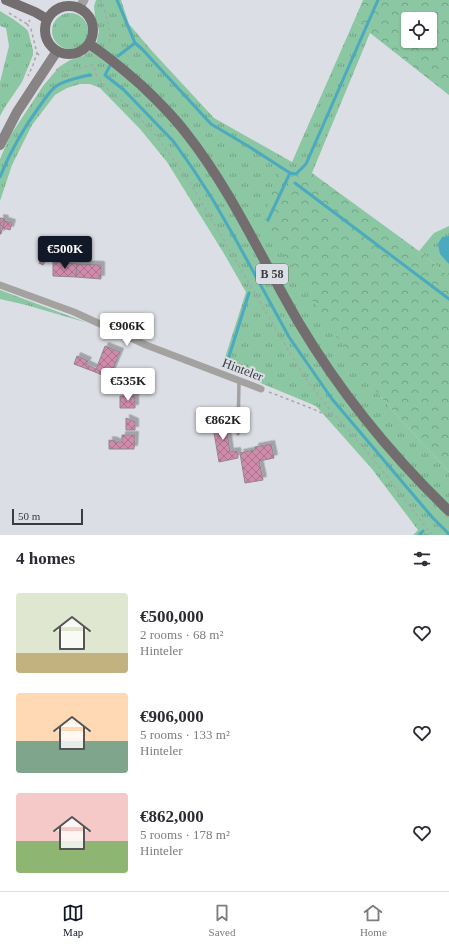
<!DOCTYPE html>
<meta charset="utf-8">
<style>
:root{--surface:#fff;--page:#f2f2f3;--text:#2b2b33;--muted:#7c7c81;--line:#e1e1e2;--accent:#111827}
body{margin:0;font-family:"Times New Roman",serif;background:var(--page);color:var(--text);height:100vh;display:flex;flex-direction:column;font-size:15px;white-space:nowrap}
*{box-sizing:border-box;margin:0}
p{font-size:13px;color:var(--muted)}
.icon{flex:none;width:22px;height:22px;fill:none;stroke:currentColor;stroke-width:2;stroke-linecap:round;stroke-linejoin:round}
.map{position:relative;height:535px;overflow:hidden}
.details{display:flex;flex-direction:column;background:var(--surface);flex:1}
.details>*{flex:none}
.tools{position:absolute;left:401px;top:12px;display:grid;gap:8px}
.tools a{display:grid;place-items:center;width:36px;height:36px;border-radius:4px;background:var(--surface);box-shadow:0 1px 3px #0004;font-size:20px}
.scale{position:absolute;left:12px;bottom:10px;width:71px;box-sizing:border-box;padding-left:4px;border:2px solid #3b3c3e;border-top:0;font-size:11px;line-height:14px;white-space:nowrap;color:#3b3c3e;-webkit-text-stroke:3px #dcdee5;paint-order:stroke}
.price{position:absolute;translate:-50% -34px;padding:0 9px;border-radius:4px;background:#fff;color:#222;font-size:13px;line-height:26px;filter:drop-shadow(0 1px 2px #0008)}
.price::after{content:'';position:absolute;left:50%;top:24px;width:12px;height:9px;margin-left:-6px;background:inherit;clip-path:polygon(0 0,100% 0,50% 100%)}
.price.active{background:var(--accent);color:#fff}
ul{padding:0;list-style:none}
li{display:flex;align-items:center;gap:12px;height:100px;padding:0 16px}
li span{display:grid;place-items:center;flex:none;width:112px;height:80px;border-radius:4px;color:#555}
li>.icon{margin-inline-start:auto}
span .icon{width:48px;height:48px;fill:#fffc;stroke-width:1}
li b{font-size:17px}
h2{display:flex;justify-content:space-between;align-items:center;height:48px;padding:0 16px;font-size:17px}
.menu{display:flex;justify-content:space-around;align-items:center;height:56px;border-top:1px solid var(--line);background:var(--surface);font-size:11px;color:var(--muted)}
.menu a{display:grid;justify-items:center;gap:2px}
.menu .active{color:var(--accent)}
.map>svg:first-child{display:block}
.grass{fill:url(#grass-tufts)}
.forest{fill:url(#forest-crowns);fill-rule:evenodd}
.water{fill:#4baabf}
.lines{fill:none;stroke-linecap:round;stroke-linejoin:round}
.stream{stroke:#4baabf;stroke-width:3}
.building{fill:url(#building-cross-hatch);stroke:#8f888b;filter:url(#shadow)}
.path{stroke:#a6a8ad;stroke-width:1.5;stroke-dasharray:3 3;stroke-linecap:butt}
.service{stroke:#a4a1a1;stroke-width:3.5}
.minor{stroke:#a4a1a1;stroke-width:7}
.tertiary{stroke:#a4a1a1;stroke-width:9}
.secondary{stroke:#888384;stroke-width:10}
.primary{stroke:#736d6f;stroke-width:10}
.labels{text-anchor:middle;stroke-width:4;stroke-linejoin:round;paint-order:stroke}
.shield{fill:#dcdee5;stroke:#6b6d70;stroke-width:1}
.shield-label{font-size:12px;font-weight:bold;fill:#3b3c3e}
.street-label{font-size:13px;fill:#3b3c3e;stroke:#dcdee5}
</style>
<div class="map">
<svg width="449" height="535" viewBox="0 0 449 535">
<defs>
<pattern id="grass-tufts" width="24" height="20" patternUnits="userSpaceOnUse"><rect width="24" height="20" fill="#8bc7a2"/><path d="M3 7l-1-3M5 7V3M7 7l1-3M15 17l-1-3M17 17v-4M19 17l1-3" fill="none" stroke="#73a385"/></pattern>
<pattern id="forest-crowns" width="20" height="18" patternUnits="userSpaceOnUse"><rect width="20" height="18" fill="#8bc7a2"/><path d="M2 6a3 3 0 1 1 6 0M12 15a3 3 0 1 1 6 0" fill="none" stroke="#73a385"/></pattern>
<pattern id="building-cross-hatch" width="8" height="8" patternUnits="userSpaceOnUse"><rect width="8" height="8" fill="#d08bac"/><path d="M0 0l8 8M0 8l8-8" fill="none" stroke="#aa738d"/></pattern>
<filter id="shadow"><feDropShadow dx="3.5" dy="-3.5" stdDeviation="0" flood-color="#0004"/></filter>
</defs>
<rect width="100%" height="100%" fill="#dcdee5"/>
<!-- grass -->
<path class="grass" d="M96 0H121L129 24 152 51 214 118 292 162 354 21 370 33 312 173H276L381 397 412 432 449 472V535H413L418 530 372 469 316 406 222 367 246 292 223 252 167 162 140 129 100 88 90 84H80L67 88 55 95 32 125 12 165 0 201V159L10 136 43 86 59 67 70 60 83 56 92 49 97 41 99 31 95 18 94 6Z
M0 11 13 19 24 27 28 31 33 50V55L22 82 5 107 0 116V82L9 46 6 28 0 26Z
M52 31a18 18 0 1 1 36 0a18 18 0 1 1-36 0Z
M449 226V276L419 251 434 233Z
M0 290 88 323 26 305 0 299Z"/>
<!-- forest -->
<path class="forest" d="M363 0H449V95L370 33 354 21ZM408 19H430V41H408Z
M276 173H312L419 251 449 276V472L412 432 381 397 328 325 264 223Z"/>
<!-- water -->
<path class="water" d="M449 236V264L440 254 438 244 442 237Z"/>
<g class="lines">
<!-- stream -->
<path class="stream" d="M117 0 135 43 142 49 211 124 248 146 290 173 296 174 306 164 378 0
M118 56 135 43
M112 62 105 75 124 90 174 142 193 169 213 200 236 240 289 337 332 399 432 517 449 534
M0 177C10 152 23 129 39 107 44 100 49 92 55 87 63 81 80 77 90 75
M295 183 449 299
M268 220 290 173
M226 366 249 293
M419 535 423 531"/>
</g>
<!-- building -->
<path class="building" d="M0 218 5 219 1 234H0Z
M5 221 12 223 10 230 3 228Z
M51 243 55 245 43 265 39 263Z
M53 262 77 264 76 277 53 276Z
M77 264 101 265V279L76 277Z
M105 346 120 352 109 378 95 372Z
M77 356 88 361 86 364 96 369 95 372 74 364Z
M120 396H135V408H120Z
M126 418 135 422V430H126Z
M225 419 230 452 237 451 238 458 219 462 212 421Z
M122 435H135L134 449H109V440L115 441V442H122Z
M271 444 274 458 259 461 263 480 245 483 240 453 255 450V447Z"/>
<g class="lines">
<!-- path -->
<path class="path" d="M99 0 102 2C105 13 114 36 108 45
M9 13 27 24 30 20
M27 24 31 29 37 53 33 65 28 76
M37 53 41 57
M56 69 60 72C71 72 82 66 93 65L97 76 104 86 131 109 157 137 189 181 303 375 323 401 334 415
M269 392 313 409 328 416 334 415C370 452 400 494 432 535"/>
<!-- service -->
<path class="service" d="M238 434 239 381"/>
<!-- minor -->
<path class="minor" d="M0 285 74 312 146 345 261 389"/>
<!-- tertiary -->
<path class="tertiary" d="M79 8 84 0"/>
<!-- secondary -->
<path class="secondary" d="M0 145 17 112 57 51"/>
<!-- primary -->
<path class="primary" d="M6 0 35 12 47 19
M45 30a24 24 0 1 1 48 0a24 24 0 1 1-48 0Z
M89 44C108 56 124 70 141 85 157 100 173 116 186 133 232 191 262 260 299 323 340 392 391 455 449 511"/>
</g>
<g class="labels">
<!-- shield labels -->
<rect class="shield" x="256" y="264" width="32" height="20" rx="3"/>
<g class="shield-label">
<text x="272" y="278">B 58</text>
</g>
<!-- street labels -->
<g class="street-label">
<text transform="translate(243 369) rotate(21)" y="5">Hinteler</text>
</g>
</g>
</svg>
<div class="tools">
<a><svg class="icon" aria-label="locate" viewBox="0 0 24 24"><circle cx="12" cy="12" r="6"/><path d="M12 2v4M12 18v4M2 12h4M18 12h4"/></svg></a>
</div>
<div class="scale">50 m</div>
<b class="price active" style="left:65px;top:270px">€500K</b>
<b class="price" style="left:127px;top:347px">€906K</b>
<b class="price" style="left:128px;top:402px">€535K</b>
<b class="price" style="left:223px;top:441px">€862K</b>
</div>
<section class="details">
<h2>4 homes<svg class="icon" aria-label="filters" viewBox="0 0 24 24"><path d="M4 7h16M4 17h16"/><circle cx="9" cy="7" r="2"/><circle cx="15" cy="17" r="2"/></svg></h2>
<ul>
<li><span style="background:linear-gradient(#dfe7d0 75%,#c2b280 0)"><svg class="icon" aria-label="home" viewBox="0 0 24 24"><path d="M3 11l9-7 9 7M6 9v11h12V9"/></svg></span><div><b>€500,000</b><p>2 rooms · 68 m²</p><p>Hinteler</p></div><svg class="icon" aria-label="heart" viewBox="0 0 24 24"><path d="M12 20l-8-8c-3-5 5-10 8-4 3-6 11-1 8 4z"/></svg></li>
<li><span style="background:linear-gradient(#ffd9b3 60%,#7fa58c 0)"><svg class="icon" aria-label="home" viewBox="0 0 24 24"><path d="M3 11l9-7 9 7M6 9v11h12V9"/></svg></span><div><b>€906,000</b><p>5 rooms · 133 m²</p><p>Hinteler</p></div><svg class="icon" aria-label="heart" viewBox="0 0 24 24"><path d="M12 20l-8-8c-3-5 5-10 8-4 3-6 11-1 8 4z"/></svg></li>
<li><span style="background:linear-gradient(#f6c9c9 60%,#8fb573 0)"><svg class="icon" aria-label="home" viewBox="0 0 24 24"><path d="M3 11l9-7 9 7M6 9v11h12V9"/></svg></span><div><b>€862,000</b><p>5 rooms · 178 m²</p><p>Hinteler</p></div><svg class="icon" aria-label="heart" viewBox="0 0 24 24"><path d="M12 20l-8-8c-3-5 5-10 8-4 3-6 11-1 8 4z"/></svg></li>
</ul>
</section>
<nav class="menu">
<a class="active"><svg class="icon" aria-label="map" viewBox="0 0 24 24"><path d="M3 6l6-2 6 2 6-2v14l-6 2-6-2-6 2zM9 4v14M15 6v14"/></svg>Map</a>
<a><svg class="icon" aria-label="saved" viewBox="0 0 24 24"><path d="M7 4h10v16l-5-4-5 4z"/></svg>Saved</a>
<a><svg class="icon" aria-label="home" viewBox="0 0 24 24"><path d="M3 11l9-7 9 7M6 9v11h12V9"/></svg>Home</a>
</nav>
